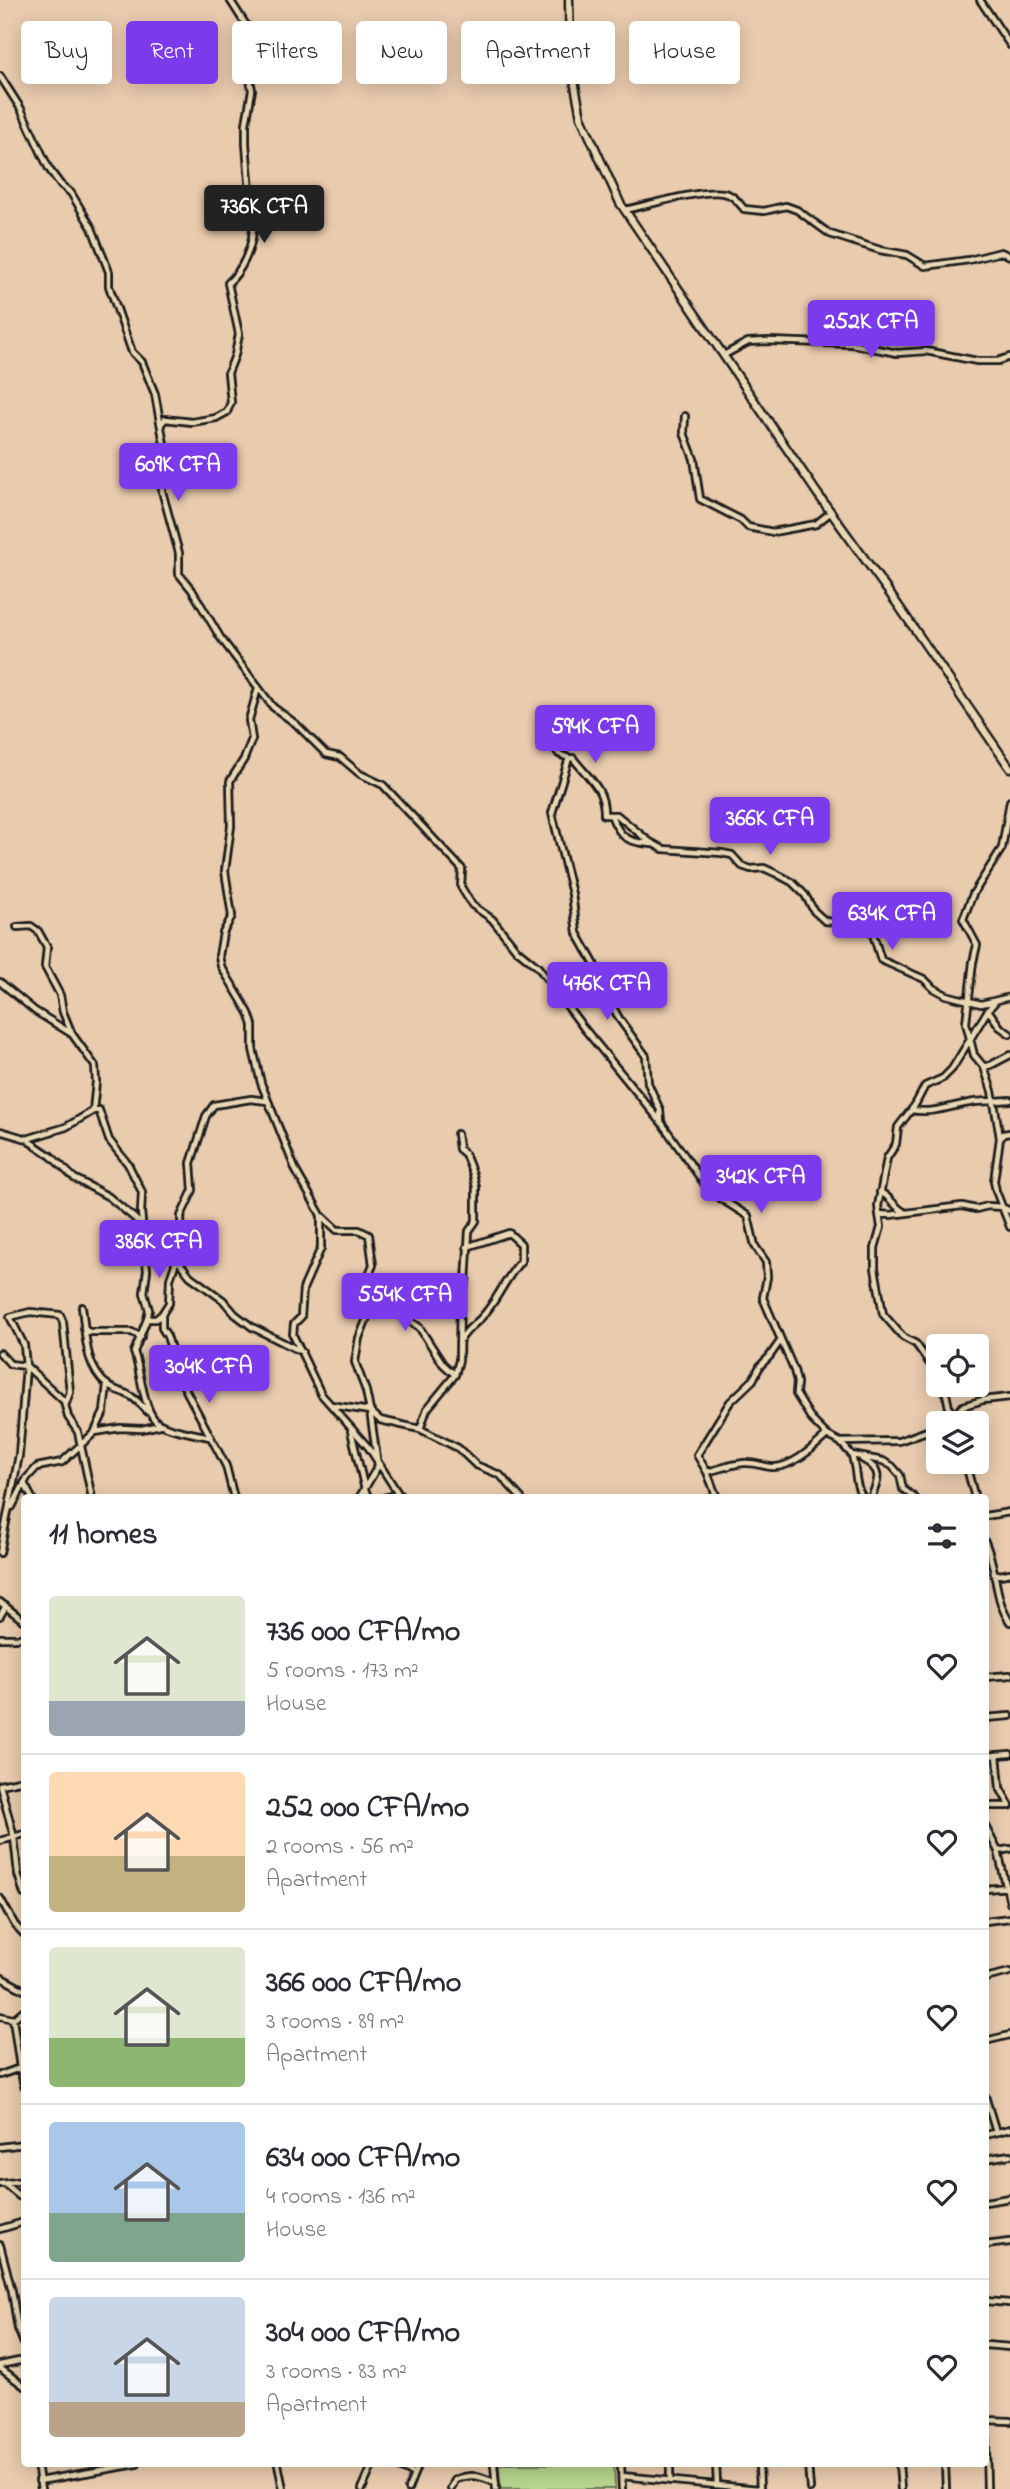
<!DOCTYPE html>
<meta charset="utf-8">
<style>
:root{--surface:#fff;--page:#f2f2f3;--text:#2b2b33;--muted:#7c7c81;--line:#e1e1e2;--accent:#7c3aed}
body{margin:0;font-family:"Indie Flower",sans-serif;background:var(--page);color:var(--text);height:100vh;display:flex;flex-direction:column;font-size:26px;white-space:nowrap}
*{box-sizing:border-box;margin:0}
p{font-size:23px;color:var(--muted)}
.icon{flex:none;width:38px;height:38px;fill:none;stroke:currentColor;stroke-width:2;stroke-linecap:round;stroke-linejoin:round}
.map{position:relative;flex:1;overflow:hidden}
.details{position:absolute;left:21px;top:1494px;width:968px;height:973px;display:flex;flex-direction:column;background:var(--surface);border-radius:7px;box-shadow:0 4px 18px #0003}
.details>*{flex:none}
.guide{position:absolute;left:21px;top:21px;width:970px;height:63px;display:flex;gap:14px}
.controls{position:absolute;left:926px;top:1334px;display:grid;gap:14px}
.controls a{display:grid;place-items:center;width:63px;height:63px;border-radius:7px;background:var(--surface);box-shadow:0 4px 18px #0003;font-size:35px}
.price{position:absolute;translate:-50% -60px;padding:0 16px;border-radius:7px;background:var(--accent);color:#fff;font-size:23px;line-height:46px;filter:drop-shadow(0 2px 4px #0008)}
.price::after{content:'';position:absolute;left:50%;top:42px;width:21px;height:16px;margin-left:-10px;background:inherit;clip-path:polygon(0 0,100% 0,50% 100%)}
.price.active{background:#222;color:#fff}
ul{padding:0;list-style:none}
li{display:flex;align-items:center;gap:21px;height:175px;padding:0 28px}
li+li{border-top:2px solid var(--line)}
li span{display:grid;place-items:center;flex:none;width:196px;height:140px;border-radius:7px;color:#555}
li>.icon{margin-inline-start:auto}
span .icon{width:84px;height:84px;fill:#fffc;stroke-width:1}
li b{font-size:30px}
h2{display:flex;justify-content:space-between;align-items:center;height:84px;padding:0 28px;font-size:30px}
.chip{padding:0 24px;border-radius:7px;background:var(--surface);box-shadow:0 4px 18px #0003;font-size:24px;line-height:63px}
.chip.active{background:var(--accent);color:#fff}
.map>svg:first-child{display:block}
.green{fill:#b6d58d;stroke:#697854;stroke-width:2}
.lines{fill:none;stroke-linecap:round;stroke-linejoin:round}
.street-casing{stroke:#1c1c1c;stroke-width:10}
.secondary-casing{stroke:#1c1c1c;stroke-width:11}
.street{stroke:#ead8b5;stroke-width:4.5}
.secondary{stroke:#ead8b5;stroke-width:6}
</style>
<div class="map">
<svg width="1010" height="2489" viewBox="0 0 1010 2489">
<rect width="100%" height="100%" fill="#e9cbae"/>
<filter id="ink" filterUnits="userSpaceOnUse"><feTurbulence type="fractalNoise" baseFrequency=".0143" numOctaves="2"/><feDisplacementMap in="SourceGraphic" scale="14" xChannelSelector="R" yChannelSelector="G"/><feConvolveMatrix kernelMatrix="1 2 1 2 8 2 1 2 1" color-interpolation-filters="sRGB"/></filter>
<g filter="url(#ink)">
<!-- green -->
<path class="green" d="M499 2464H614L615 2489H500Z"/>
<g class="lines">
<!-- street casing -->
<g class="street-casing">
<path id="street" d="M980 0 1010 45
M0 76 21 109 49 169 60 184 71 193 92 228 109 272V286L132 352 142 362 155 394 164 444 162 491 179 553V574L192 590 220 637 273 707 296 724 326 754 340 757 360 774 383 785 462 869 461 887 472 905 492 919 517 950 538 967 583 1027 661 1122 710 1192 748 1216 755 1246 766 1262 767 1277 763 1298 794 1370 797 1382 796 1394 812 1420 827 1435 840 1442 852 1455 883 1461 892 1466 900 1475 903 1489 915 1498
M625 210C649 205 702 189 723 193 733 194 738 202 744 209L764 211 786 206 797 210 830 234 880 250 907 255 925 266 969 260 1001 252 1010 256
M724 355 748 342 768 341 852 344 897 353 926 351 977 361H998L1010 357
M685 416 684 433 694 459 700 499 741 520 748 527 773 532 816 524 831 512
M161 424 165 419 192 422 216 418 227 412 231 402 228 373 235 355 239 334 228 283C242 271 252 248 253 229L246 144V124L252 90 248 69 250 36 246 25 230 0
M258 688 249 720 252 739 244 759 230 781 231 826 225 871 232 916 223 933 219 956 221 966 249 1013 253 1025V1049L261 1083 296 1171 321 1215V1248L303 1289 301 1317 294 1324 293 1335 321 1394 369 1448 401 1498
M557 724 554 747 559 754 569 758
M1010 801 1002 848 973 894 963 919 977 945 973 962 966 1023 974 1055 984 1067 992 1091 1000 1138 994 1181 996 1191 1010 1227
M611 815C620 838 627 842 652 844
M17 927 31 926 38 931 47 947 45 967 60 995 63 1012 72 1034 95 1066 96 1082 93 1111
M0 982 35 1011 72 1034
M988 1010 1000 1027 1010 1034
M984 1067 991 1065 1010 1055
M912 1110C935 1114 952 1105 975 1102 987 1101 998 1101 1010 1100
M661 1121 660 1110 648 1083 646 1056 620 1020 601 986 594 963 577 933 572 894 552 813 569 758H573C588 778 605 788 604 815H617L650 842 663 849 722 853 732 855 742 866 751 869 764 868 777 874 792 882 805 895 814 911 825 921 863 925 873 934 881 960 924 979 933 988 946 995 981 1004 1010 997
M0 1131 27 1139 66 1127 93 1111 99 1110 109 1140 128 1164 142 1192 141 1212 147 1270 144 1293 149 1310 147 1319
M1001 1138 1003 1134 1010 1133
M30 1142 51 1156 74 1178 109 1197 133 1217 176 1258 190 1276 223 1300 235 1314 252 1327 302 1352
M880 1192C891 1197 893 1206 904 1212
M879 1214 878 1206 887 1158 896 1144 898 1127 915 1105 925 1086 943 1078 952 1069 988 1010 995 1002
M322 1216 337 1230H359L369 1235 373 1265 367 1279V1318L359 1338 355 1362 366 1391 370 1411 380 1420 420 1429 458 1448 476 1465 500 1475 521 1498
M368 1280 387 1306 419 1327 443 1364 455 1375
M82 1307C86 1334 84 1365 107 1385 114 1391 124 1391 132 1397 138 1401 143 1407 148 1412
M162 1316V1328L167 1336 181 1381 226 1466 234 1498
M84 1329 89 1332H132L141 1337
M461 1339C467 1329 473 1326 481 1318 497 1302 505 1278 521 1261V1244L509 1233 467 1247
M0 1353 10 1364 26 1366 64 1401 68 1417 78 1432 92 1498
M938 1375 916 1344 903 1337 883 1314 875 1268V1248L881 1227 879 1214 890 1215 962 1206 976 1209 988 1206 1002 1207 1010 1211
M944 1384 951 1417
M331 1405 370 1411 378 1466 359 1498
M946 1423 963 1406 983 1400 1010 1397
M420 1429 427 1409 455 1375 459 1360 460 1295 466 1282 469 1231 476 1221V1187L473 1174 465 1154 459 1149 457 1134
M95 1431 104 1412 107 1384
M351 1431 365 1490 369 1498
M209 1437C193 1433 174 1431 160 1424 143 1416 141 1369 134 1352L147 1319H156L162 1314 169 1303 170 1279 182 1244 181 1216 193 1190 191 1163 206 1116 214 1105 251 1099 267 1101
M841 1442 899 1441 938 1427
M852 1456C857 1472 854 1484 863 1498
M862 1459C883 1470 879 1479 871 1498
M965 1461 975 1498
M707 1472 697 1455 730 1402 753 1380 760 1366 769 1357 781 1340
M24 1483 32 1498
M383 1498 399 1494
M717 1498 707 1472C719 1469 732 1464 744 1463 755 1462 762 1466 771 1467 791 1469 814 1447 827 1435
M12 1507 27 1478 37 1467 62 1462 95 1432 120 1428 142 1429 160 1425
M985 1516 1010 1512
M985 1542C997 1567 994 1600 1010 1622
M0 1553 19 1455 26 1366 24 1345 10 1317 30 1312 60 1315 63 1322 70 1392 65 1406
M994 1573 1000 1575 1010 1573
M0 1602 24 1621
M0 1616 6 1606
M0 1638H24
M985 1677 1010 1675
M985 1718 1010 1716
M997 1755 1000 1788 1010 1806
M985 1756 1010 1754
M0 1785 14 1837 18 1874 24 1894
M0 1785 24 1780
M985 1806H1009
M985 1826 998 1851 1010 1903
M0 1841 24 1834
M998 1851 1010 1849
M985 1889 1009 1887
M0 1898 15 1925 24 1934
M985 1921 1010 1918
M0 1977 24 1990
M985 1978 1010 1972
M0 2016 13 2019 24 2010
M13 2019 20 2068 24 2069
M985 2041 1010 2035
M20 2068 24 2086
M0 2075 20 2068
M985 2096 996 2132
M985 2135 1010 2129
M0 2147 24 2144
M985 2159 1010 2155
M0 2184 24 2181
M6 2185 19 2196 24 2198
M985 2202 1010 2198
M0 2229 24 2222
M0 2245 12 2291 18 2329 24 2344
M985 2245 1010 2242
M985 2301 1010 2303
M985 2345 1010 2347
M0 2365 24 2360
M0 2368 24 2386
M985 2400 987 2489
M986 2420 1010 2421
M37 2464 41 2489
M278 2464 283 2489
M393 2464 414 2474
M494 2464 496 2489
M621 2464 622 2489
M670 2464V2481
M716 2464 717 2484
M759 2464 760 2489
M808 2464 810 2489
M899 2464 901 2489
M945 2464 946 2489
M622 2476 758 2489
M39 2481 137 2464
M362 2489 373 2464
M408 2489 418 2464
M451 2489 455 2480C472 2473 480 2476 496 2483"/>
</g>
<!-- secondary casing -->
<g class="secondary-casing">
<path id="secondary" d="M569 0 570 60 581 117 620 203 817 493 898 605 1010 768"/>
</g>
<!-- street -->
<use href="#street" class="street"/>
<!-- secondary -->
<use href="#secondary" class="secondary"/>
</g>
</g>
</svg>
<div class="controls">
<a><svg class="icon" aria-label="locate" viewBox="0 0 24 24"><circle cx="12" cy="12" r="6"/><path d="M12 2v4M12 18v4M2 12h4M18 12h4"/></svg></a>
<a><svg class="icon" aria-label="layers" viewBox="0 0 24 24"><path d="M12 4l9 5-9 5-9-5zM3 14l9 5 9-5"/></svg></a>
</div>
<b class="price active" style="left:264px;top:245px">736K CFA</b>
<b class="price" style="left:871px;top:360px">252K CFA</b>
<b class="price" style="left:178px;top:503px">609K CFA</b>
<b class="price" style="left:595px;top:765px">594K CFA</b>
<b class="price" style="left:770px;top:857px">366K CFA</b>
<b class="price" style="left:892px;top:952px">634K CFA</b>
<b class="price" style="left:607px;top:1022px">476K CFA</b>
<b class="price" style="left:761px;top:1215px">342K CFA</b>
<b class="price" style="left:159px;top:1280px">386K CFA</b>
<b class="price" style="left:405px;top:1333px">554K CFA</b>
<b class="price" style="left:209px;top:1405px">304K CFA</b>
<div class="guide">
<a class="chip">Buy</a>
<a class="chip active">Rent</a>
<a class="chip">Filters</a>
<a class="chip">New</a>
<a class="chip">Apartment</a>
<a class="chip">House</a>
</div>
<section class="details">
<h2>11 homes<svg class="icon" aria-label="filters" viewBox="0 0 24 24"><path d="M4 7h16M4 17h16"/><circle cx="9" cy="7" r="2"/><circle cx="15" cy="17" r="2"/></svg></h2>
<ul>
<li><span style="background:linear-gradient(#dfe7d0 75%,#9aa5b1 0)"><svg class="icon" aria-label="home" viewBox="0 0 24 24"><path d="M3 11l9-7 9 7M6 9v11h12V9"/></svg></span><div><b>736 000 CFA/mo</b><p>5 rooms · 173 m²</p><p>House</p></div><svg class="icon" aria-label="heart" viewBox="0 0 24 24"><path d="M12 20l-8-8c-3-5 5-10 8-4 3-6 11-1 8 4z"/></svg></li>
<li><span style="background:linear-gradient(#ffd9b3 60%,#c2b280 0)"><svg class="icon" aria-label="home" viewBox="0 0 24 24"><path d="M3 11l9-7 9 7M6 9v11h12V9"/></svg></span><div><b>252 000 CFA/mo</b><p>2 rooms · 56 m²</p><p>Apartment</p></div><svg class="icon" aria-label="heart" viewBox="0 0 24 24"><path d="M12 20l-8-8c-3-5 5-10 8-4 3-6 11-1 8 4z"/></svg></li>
<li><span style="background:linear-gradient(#dfe7d0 65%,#8fb573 0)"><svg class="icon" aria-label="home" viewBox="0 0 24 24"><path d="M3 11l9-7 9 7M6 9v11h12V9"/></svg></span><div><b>366 000 CFA/mo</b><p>3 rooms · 89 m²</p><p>Apartment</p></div><svg class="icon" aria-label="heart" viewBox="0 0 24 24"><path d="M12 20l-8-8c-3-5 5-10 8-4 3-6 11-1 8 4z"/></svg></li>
<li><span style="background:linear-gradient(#a9c7e8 65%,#7fa58c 0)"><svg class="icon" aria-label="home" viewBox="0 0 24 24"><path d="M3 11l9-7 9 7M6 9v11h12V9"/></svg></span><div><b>634 000 CFA/mo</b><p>4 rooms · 136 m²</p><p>House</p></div><svg class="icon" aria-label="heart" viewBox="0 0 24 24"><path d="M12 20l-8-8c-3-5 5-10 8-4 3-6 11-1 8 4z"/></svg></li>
<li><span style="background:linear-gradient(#c9d6e8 75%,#b9a48a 0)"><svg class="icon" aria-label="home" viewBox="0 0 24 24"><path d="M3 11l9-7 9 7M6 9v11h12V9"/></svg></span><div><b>304 000 CFA/mo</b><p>3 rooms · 83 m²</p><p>Apartment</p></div><svg class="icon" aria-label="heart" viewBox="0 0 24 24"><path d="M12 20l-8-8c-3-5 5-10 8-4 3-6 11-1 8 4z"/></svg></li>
</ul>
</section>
</div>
